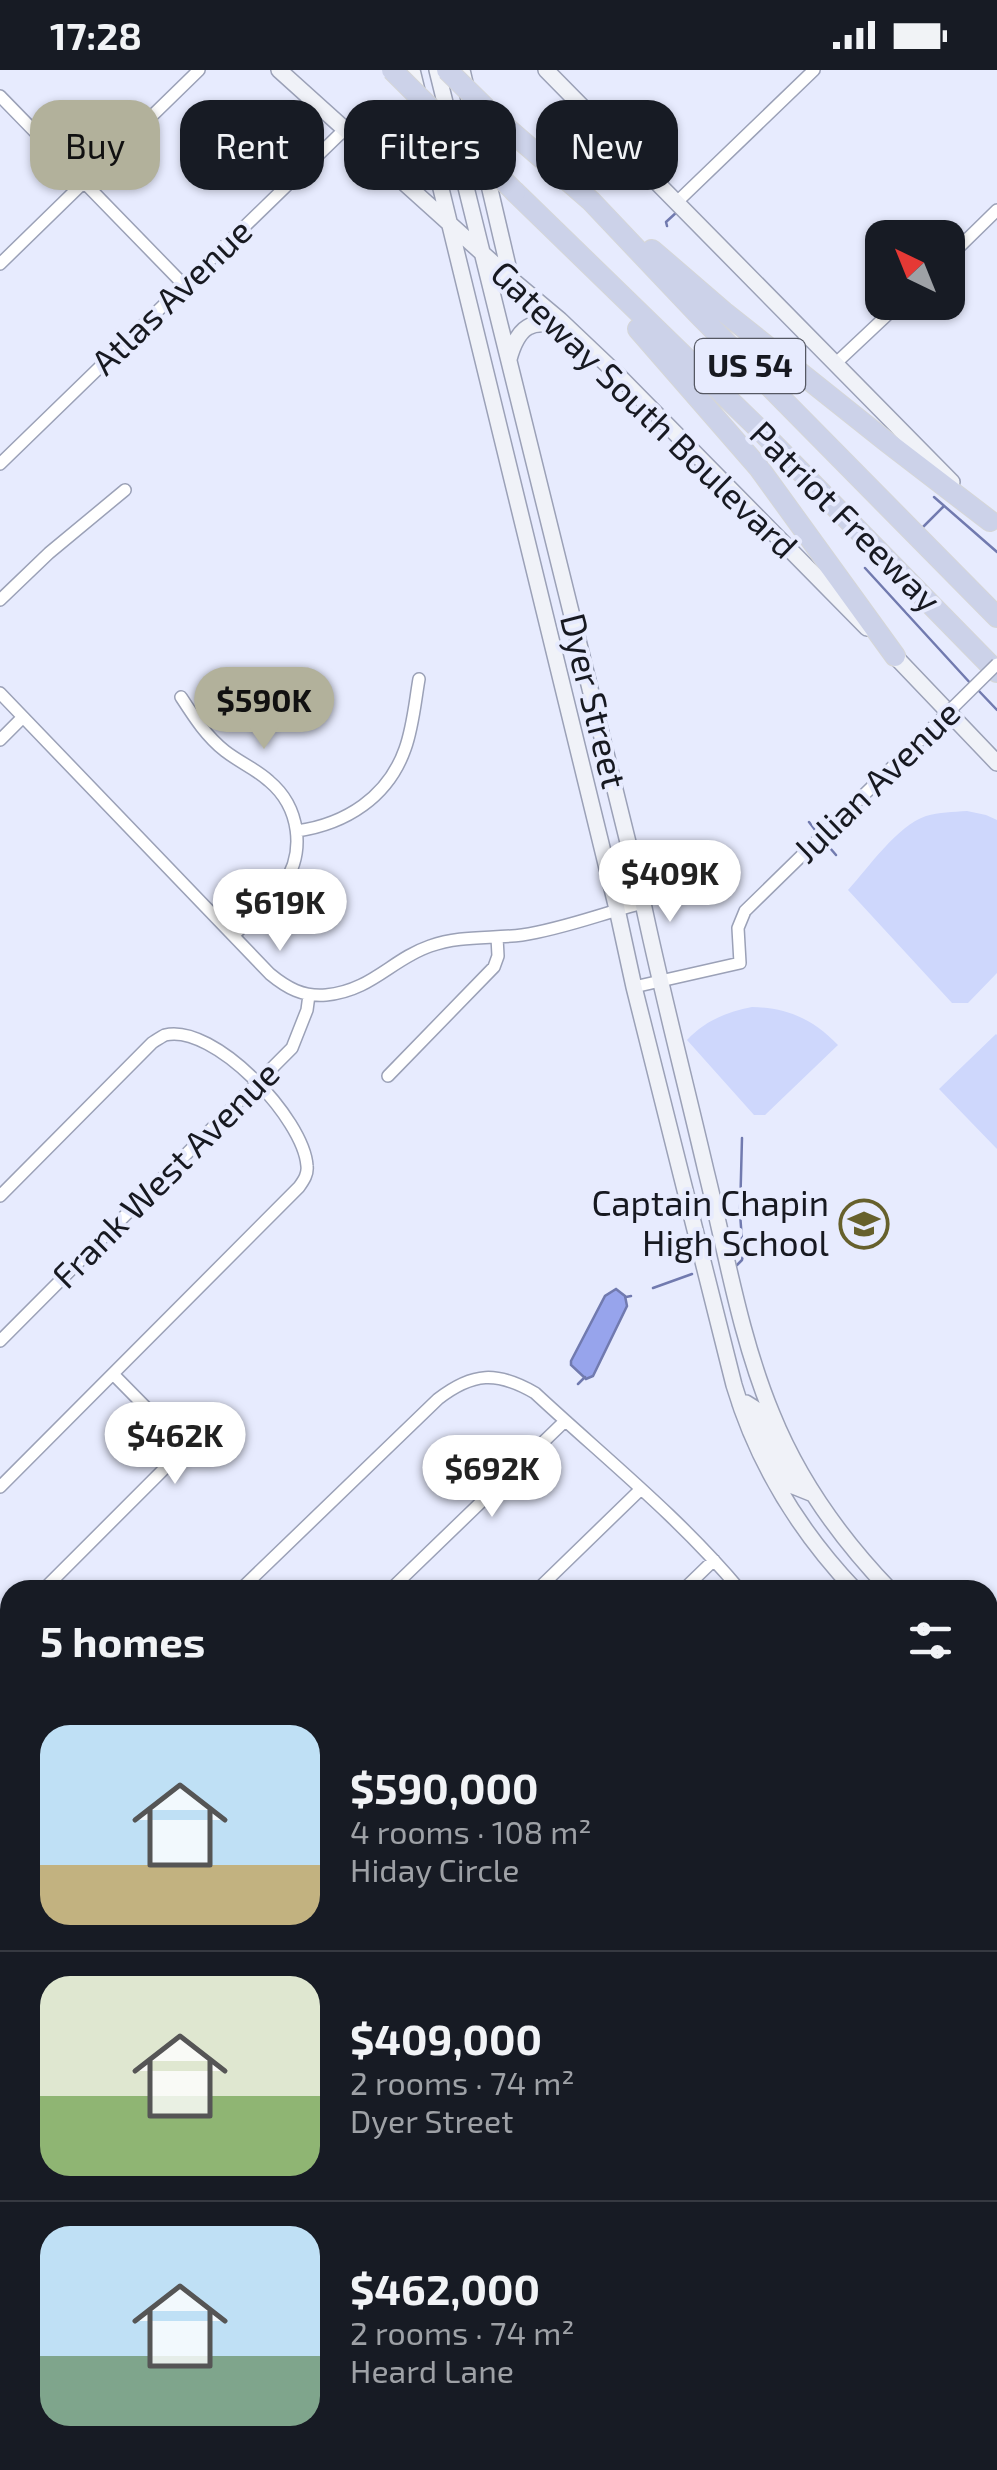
<!DOCTYPE html>
<meta charset="utf-8">
<style>
:root{--surface:#171b24;--page:#20242c;--text:#f1f3f6;--muted:#9ea1a6;--line:#363941;--accent:#b2b19b}
body{margin:0;font-family:"Exo 2",sans-serif;background:var(--page);color:var(--text);height:100vh;display:flex;flex-direction:column;font-size:38px;white-space:nowrap}
*{box-sizing:border-box;margin:0}
p{font-size:32px;color:var(--muted)}
.icon{flex:none;width:55px;height:55px;fill:none;stroke:currentColor;stroke-width:2;stroke-linecap:round;stroke-linejoin:round}
.map{position:relative;flex:1;overflow:hidden}
.drawer{position:absolute;left:0px;top:1510px;width:998px;height:890px;display:flex;flex-direction:column;background:var(--surface);border-radius:30px 30px 0 0;box-shadow:0 2px 8px #0004}
.drawer>*{flex:none}
.hud{position:absolute;left:30px;top:30px;width:938px;height:90px;display:flex;gap:20px}
.needle{width:65px;rotate:317deg}
.tools{position:absolute;left:865px;top:150px;display:grid;gap:20px}
.tools a{display:grid;place-items:center;width:100px;height:100px;border-radius:20px;background:var(--surface);box-shadow:0 2px 8px #0004;font-size:50px}
.price{position:absolute;translate:-50% -85px;padding:0 22px;border-radius:35px;background:#fff;color:#222;font-size:32px;line-height:65px;filter:drop-shadow(0 2px 5px #0008)}
.price::after{content:'';position:absolute;left:50%;top:60px;width:30px;height:22px;margin-left:-15px;background:inherit;clip-path:polygon(0 0,100% 0,50% 100%)}
.price.selected{background:var(--accent);color:#111}
ul{padding:0;list-style:none}
li{display:flex;align-items:center;gap:30px;height:250px;padding:0 40px}
li+li{border-top:2px solid var(--line)}
li span{display:grid;place-items:center;flex:none;width:280px;height:200px;border-radius:30px;color:#555}
li>.icon{margin-inline-start:auto}
span .icon{width:120px;height:120px;fill:#fffc;stroke-width:1}
li b{font-size:42px}
h2{display:flex;justify-content:space-between;align-items:center;height:120px;padding:0 40px;font-size:42px}
.pill{padding:0 35px;border-radius:30px;background:var(--surface);box-shadow:0 2px 8px #0004;font-size:35px;line-height:90px}
.pill.selected{background:var(--accent);color:#111}
.status{display:flex;justify-content:space-between;align-items:center;height:70px;padding:0 50px;background:var(--surface);direction:ltr}
.status svg{height:28px;fill:currentColor}
.map>svg:first-child{display:block}
.green{fill:#ced7fc}
.water{fill:#97a4ec;stroke:#717aaf;stroke-width:2.5}
.lines{fill:none;stroke-linecap:round;stroke-linejoin:round}
.stream{stroke:#717aaf;stroke-width:2.5}
.minor-casing{stroke:#9ba1b7;stroke-width:14}
.tertiary-casing{stroke:#9ba1b7;stroke-width:16}
.secondary-casing{stroke:#9ba1b7;stroke-width:18}
.motorway-casing{stroke:#d5d6d7;stroke-width:22}
.minor{stroke:#fff;stroke-width:11}
.tertiary{stroke:#fff;stroke-width:14}
.secondary{stroke:#f0f2f8;stroke-width:15}
.motorway{stroke:#ccd2e9;stroke-width:20}
.minor-bridge-casing{stroke:#9ba1b7;stroke-width:14;stroke-linecap:butt}
.motorway-bridge-casing{stroke:#d5d6d7;stroke-width:22;stroke-linecap:butt}
.minor-bridge{stroke:#fff;stroke-width:11}
.motorway-bridge{stroke:#ccd2e9;stroke-width:20}
.labels{text-anchor:middle;stroke-width:8;stroke-linejoin:round;paint-order:stroke}
.shield{fill:#e7ebfe;stroke:#555863;stroke-width:2.5}
.shield-label{font-size:32px;font-weight:bold;fill:#171921}
.street-label{font-size:35px;fill:#171921;stroke:#e7ebfe}
.poi-label{font-size:35px;fill:#171921;stroke:#e7ebfe;text-anchor:end}
</style>
<div class="status"><b>17:28</b><svg viewBox="0 0 49 12"><path d="M0 12V9h3v3zM5 12V6h3v6zM10 12V3h3v9zM15 12V0h3v12zM26 1h20v11H26zM47 4h2v5h-2z"/></svg></div>
<div class="map">
<svg width="997" height="2400" viewBox="0 0 997 2400">
<rect width="100%" height="100%" fill="#e7ebfe"/>
<!-- green -->
<path class="green" d="M967 741 986 745 997 750V903L968 933H952L848 820C869 797 897 756 926 746 939 742 953 742 967 741Z
M752 937C788 938 813 949 838 975L765 1045H754L687 970C705 951 726 942 752 937Z
M996 964 997 965V1079L939 1019Z"/>
<!-- water -->
<path class="water" d="M616 1219 625 1226 627 1236 593 1306 586 1309 571 1295V1291L605 1226Z"/>
<g class="lines">
<!-- stream -->
<path class="stream" d="M667 156 666 152 678 141
M934 427 997 482
M920 460 943 437
M865 498 972 615
M978 620 997 640
M809 752 819 765
M824 771 836 785
M737 1195 742 1190 743 1184 740 1143 742 1068
M653 1218 692 1204
M626 1227 631 1226
M578 1314 585 1307"/>
<!-- minor casing -->
<g class="minor-casing">
<path id="minor" d="M0 26 184 215
M678 131 814 0
M948 188 997 140
M0 194 199 0
M835 294 901 232
M0 394 344 60
M0 530 49 483 125 420
M0 623 270 904C287 918 303 927 326 925 371 921 392 889 430 876 461 865 490 869 522 865 563 859 603 843 643 833
M181 627C194 647 206 666 225 681 239 692 256 699 269 711 300 737 306 782 283 815 270 834 250 849 234 865
M0 670 23 647
M297 761C346 754 388 727 405 679 413 657 415 632 419 609
M634 917 740 893 738 858 745 841 923 667
M388 1006 494 897 498 886 497 867
M0 1126 152 973C153 972 163 966 165 965 214 953 304 1049 307 1096 308 1104 304 1110 299 1117L0 1417
M0 1271 292 978 307 940 309 925
M43 1520 177 1386 180 1380 178 1370 113 1304
M240 1520 438 1329C473 1302 497 1301 535 1323 605 1388 679 1447 740 1520
M390 1520 565 1351
M537 1520 641 1419
M683 1520 714 1490
M0 1565 10 1553
M0 1760 10 1747
M988 1787 997 1800
M0 1897 10 1887
M988 1933 997 1924
M988 2012 997 2024
M0 2030 10 2044
M988 2144 997 2154
M988 2263 997 2254
M415 2390 427 2400
M512 2400 520 2390
M684 2400 694 2390
M846 2400 856 2390"/>
</g>
<!-- tertiary casing -->
<g class="tertiary-casing">
<path id="tertiary" d="M988 1855 997 1846
M988 1875 997 1865
M424 2398 434 2390
M448 2400 458 2390"/>
</g>
<!-- secondary casing -->
<g class="secondary-casing">
<path id="secondary" d="M279 0 511 209 560 250 618 305 867 558
M412 0 617 839 634 917 734 1315C757 1392 800 1462 855 1520
M437 0 643 833C662 923 685 1011 706 1101 726 1181 740 1267 772 1344 799 1411 840 1468 890 1520
M462 0 511 209
M546 0 952 412
M509 289C518 257 531 247 564 258
M890 581 997 693
M740 1334 746 1333 754 1338 793 1416 813 1424
M988 1620 997 1630
M988 1656 997 1666"/>
</g>
<!-- motorway casing -->
<g class="motorway-casing">
<path id="motorway" d="M499 51 591 131 698 244 997 547
M515 122 757 357 997 602
M652 180 724 242 887 372 990 451
M638 259 759 398 895 586"/>
</g>
<!-- minor -->
<use href="#minor" class="minor"/>
<!-- tertiary -->
<use href="#tertiary" class="tertiary"/>
<!-- secondary -->
<use href="#secondary" class="secondary"/>
<!-- motorway -->
<use href="#motorway" class="motorway"/>
<!-- minor-bridge casing -->
<g class="minor-bridge-casing">
<path id="minor-bridge" d="M923 667 997 594"/>
</g>
<!-- motorway-bridge casing -->
<g class="motorway-bridge-casing">
<path id="motorway-bridge" d="M392 0 515 122
M447 0 499 51"/>
</g>
<!-- minor-bridge -->
<use href="#minor-bridge" class="minor-bridge"/>
<!-- motorway-bridge -->
<use href="#motorway-bridge" class="motorway-bridge"/>
</g>
<!-- icons -->
<defs>
<g id="school-ring" transform="scale(2.5)"><circle r="9.5" fill="#e7ebfe" stroke="#66602c" stroke-width="1.5"/><path d="M0-5L7-2L0 1L-7-2ZM-4 1L0 2.5L4 1V4Q0 6-4 4Z" fill="#66602c"/></g>
</defs>
<g fill-rule="evenodd">
<use href="#school-ring" x="864" y="1154"/>
</g>
<g class="labels">
<!-- shield labels -->
<rect class="shield" x="695" y="269" width="110" height="54" rx="8"/>
<g class="shield-label">
<text x="750" y="307">US 54</text>
</g>
<!-- street labels -->
<g class="street-label">
<text transform="translate(172 227) rotate(-44)" y="12">Atlas Avenue</text>
<text transform="translate(644 340) rotate(44)" y="12">Gateway South Boulevard</text>
<text transform="translate(845 447) rotate(45)" y="12">Patriot Freeway</text>
<text transform="translate(593 631) rotate(76)" y="12">Dyer Street</text>
<text transform="translate(877 712) rotate(-44)" y="12">Julian Avenue</text>
<text transform="translate(166 1105) rotate(-45)" y="12">Frank West Avenue</text>
</g>
<!-- poi labels -->
<g class="poi-label">
<text x="829" y="1146">Captain Chapin<tspan x="829" dy="40">High School</tspan></text>
</g>
</g>
</svg>
<div class="tools">
<a><svg class="needle" viewBox="-14 -14 28 28"><path d="M0-13l5 13h-10z" fill="#e53935"/><path d="M0 13l5-13h-10z" fill="#9ea1a6"/></svg></a>
</div>
<b class="price selected" style="left:264px;top:682px">$590K</b>
<b class="price" style="left:670px;top:855px">$409K</b>
<b class="price" style="left:280px;top:884px">$619K</b>
<b class="price" style="left:175px;top:1417px">$462K</b>
<b class="price" style="left:492px;top:1450px">$692K</b>
<div class="hud">
<a class="pill selected">Buy</a>
<a class="pill">Rent</a>
<a class="pill">Filters</a>
<a class="pill">New</a>
</div>
<section class="drawer">
<h2>5 homes<svg class="icon" aria-label="filters" viewBox="0 0 24 24"><path d="M4 7h16M4 17h16"/><circle cx="9" cy="7" r="2"/><circle cx="15" cy="17" r="2"/></svg></h2>
<ul>
<li><span style="background:linear-gradient(#bfe0f5 70%,#c2b280 0)"><svg class="icon" aria-label="home" viewBox="0 0 24 24"><path d="M3 11l9-7 9 7M6 9v11h12V9"/></svg></span><div><b>$590,000</b><p>4 rooms · 108 m²</p><p>Hiday Circle</p></div></li>
<li><span style="background:linear-gradient(#dfe7d0 60%,#8fb573 0)"><svg class="icon" aria-label="home" viewBox="0 0 24 24"><path d="M3 11l9-7 9 7M6 9v11h12V9"/></svg></span><div><b>$409,000</b><p>2 rooms · 74 m²</p><p>Dyer Street</p></div></li>
<li><span style="background:linear-gradient(#bfe0f5 65%,#7fa58c 0)"><svg class="icon" aria-label="home" viewBox="0 0 24 24"><path d="M3 11l9-7 9 7M6 9v11h12V9"/></svg></span><div><b>$462,000</b><p>2 rooms · 74 m²</p><p>Heard Lane</p></div></li>
</ul>
</section>
</div>
